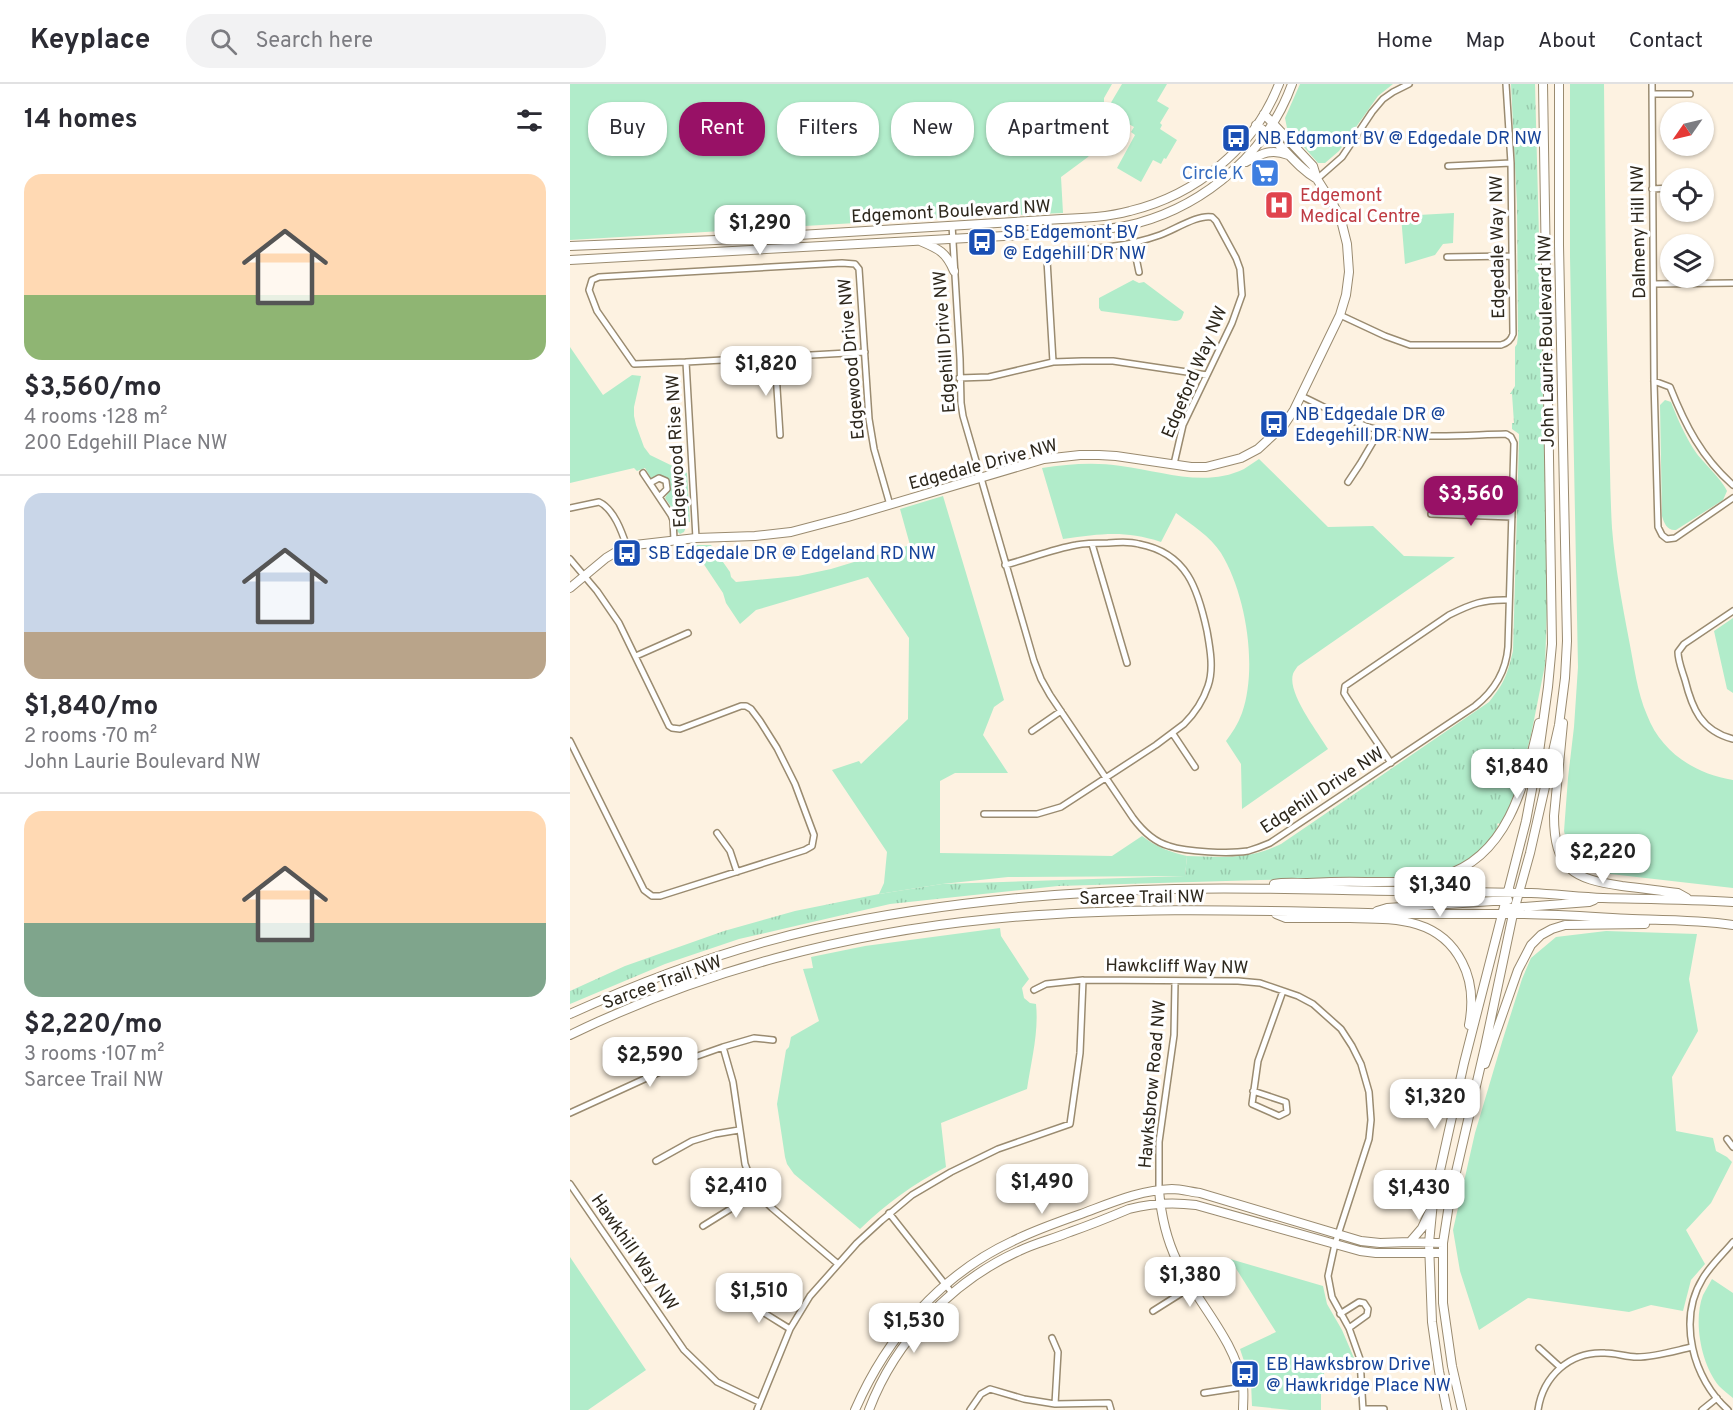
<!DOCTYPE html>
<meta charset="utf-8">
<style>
:root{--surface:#fff;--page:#f2f2f3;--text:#2b2b33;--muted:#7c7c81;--line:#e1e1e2;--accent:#981166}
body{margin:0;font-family:Overpass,sans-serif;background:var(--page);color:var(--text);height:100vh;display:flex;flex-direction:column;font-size:22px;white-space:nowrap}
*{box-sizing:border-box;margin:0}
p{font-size:20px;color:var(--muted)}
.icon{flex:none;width:33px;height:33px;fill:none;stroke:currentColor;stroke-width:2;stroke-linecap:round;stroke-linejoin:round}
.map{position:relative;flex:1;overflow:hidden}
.panel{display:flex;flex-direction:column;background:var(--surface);width:570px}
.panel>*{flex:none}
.guide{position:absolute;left:18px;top:18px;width:570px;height:54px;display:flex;gap:12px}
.needle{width:39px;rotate:236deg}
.controls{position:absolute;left:1090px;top:18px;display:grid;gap:12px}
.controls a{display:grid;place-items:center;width:54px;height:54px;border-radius:50%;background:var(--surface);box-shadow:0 2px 4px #0004;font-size:30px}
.price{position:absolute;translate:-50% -51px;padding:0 14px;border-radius:12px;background:#fff;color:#222;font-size:20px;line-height:39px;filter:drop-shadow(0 2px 3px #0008)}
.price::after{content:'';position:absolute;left:50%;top:36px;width:18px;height:14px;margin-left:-9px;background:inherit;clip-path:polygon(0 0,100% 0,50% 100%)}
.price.on{background:var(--accent);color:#fff}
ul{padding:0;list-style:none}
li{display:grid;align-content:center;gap:12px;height:318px;padding:0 24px}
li+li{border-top:2px solid var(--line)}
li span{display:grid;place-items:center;height:186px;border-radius:18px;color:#555}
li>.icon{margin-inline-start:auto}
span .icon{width:108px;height:108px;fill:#fffc;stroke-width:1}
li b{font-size:26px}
h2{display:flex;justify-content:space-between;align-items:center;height:72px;padding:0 24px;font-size:26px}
.chip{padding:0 21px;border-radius:24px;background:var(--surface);box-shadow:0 2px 4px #0004;font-size:21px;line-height:54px}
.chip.on{background:var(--accent);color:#fff}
header{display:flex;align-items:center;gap:36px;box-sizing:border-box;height:84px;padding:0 30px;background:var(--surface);border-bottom:2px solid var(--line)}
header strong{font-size:28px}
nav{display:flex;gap:33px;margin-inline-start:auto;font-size:21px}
.search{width:420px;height:54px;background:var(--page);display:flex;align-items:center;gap:15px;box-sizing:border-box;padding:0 21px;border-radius:24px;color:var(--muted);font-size:22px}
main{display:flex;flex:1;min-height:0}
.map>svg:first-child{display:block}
.grass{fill:url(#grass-tufts)}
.park{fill:#b1ecca}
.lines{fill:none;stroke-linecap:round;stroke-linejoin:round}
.street-casing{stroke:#9a8b70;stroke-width:8}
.secondary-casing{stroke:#9a8b70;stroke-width:10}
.street{stroke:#fff;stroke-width:5}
.secondary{stroke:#fff;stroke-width:8}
.labels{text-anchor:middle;stroke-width:6;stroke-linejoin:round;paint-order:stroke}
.transit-label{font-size:18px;fill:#164399;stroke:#fff;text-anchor:start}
.shop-label{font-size:18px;fill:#366cbe;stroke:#fff;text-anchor:end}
.health-label{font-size:18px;fill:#be3a42;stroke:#fff;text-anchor:start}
.street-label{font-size:18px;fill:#2d271c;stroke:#fff}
</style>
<header>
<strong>Keyplace</strong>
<div class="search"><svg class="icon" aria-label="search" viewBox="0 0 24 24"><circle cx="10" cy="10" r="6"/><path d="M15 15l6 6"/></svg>Search here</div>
<nav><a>Home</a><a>Map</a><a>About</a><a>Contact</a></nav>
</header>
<main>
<section class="panel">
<h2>14 homes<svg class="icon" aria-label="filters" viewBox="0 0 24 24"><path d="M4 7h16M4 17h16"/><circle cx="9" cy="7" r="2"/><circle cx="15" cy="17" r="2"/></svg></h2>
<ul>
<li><span style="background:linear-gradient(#ffd9b3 65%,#8fb573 0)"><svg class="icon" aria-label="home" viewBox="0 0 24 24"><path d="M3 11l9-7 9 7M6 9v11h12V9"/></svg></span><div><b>$3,560/mo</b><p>4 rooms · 128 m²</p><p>200 Edgehill Place NW</p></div></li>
<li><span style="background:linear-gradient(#c9d6e8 75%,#b9a48a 0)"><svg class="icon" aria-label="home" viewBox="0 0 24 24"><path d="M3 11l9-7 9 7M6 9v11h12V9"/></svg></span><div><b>$1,840/mo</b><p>2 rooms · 70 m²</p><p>John Laurie Boulevard NW</p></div></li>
<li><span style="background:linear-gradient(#ffd9b3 60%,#7fa58c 0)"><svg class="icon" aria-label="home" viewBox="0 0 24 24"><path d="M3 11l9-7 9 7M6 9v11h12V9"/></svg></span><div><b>$2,220/mo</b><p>3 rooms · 107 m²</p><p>Sarcee Trail NW</p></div></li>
</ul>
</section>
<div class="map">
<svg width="1163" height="1326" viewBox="0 0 1163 1326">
<defs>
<pattern id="grass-tufts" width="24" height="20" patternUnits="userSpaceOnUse" patternTransform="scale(1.5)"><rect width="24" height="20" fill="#b1ecca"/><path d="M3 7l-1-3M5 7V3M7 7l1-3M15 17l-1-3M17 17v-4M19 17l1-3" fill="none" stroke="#99caad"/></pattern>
</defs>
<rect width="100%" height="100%" fill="#fdf2e1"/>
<!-- grass -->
<path class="grass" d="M941 0H965L978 497 975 581 961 651 946 708 931 741 928 739 927 741 930 743C924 751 918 759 911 766 895 782 871 790 849 793L690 796 488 802 320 820 169 855 95 880 0 920V907L55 882 154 847 225 827 309 810 372 800 615 792 617 772C653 773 679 776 711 760L919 618C935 598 937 591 943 567L949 356V350L942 345V339H944L942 310H940L945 302V263L947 260 948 251 947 121Z"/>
<!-- park -->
<path class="park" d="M0 0H542L534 14V46L529 59 518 73 491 93 493 129 354 135 0 156Z
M552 0H597L587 17 599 24 590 39 592 41 590 45 607 56 596 75 594 74 591 80 583 76 571 98 547 84 565 51 561 48 564 43 536 27Z
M730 0H823L808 12 769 67 755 79H748L717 44 715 34Z
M1000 0H1034C1035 113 1036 227 1039 340 1040 375 1040 410 1042 444 1045 482 1052 519 1059 556 1064 581 1067 608 1077 631 1091 668 1125 690 1163 696V804L1023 788 1013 783 1001 769 997 760 994 747 998 694 1004 643 1008 583 1000 173Z
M884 129 883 159 873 160 865 171 835 180 831 132Z
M563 196 569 199 574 198 614 228C612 233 612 237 605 237L531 227 529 224V214Z
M0 263 33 311 62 291 71 292 64 323V332L66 341 74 363 80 371 117 389 120 438H118L114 448 110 450 107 447 106 439 111 437 95 414 100 406V398L91 392 81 394 75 384 67 387 64 384 0 399Z
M1095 316 1101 318C1108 336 1116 354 1127 370 1135 380 1153 397 1157 407L1153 416 1106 446C1097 447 1094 439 1092 432L1090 321Z
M689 375 758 443 803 442 834 472 885 473 728 582C727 583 723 589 723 590 717 609 748 648 758 665L672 725 671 680 656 657C662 649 668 640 672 629 688 583 676 510 651 469 640 452 622 441 606 429L591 458C553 446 532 450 493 455L472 384C498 380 525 378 551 382 591 387 635 404 674 385 679 382 684 378 689 375Z
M373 412 434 616 424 623 413 651 438 689H385L370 697V769L542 772 572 752C586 763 600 768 617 772L615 792 438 793 372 800 309 810 314 799 317 768 262 686 289 677 291 680 338 635 339 554 298 493 186 526 170 540 156 519 153 509 121 461H141L160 488 161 493 166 498 228 492 261 485 340 461 330 425Z
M1163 534V609L1157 605 1144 547Z
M430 844 431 852 459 895 452 904 454 914 460 919 466 920C469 948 461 978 457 1005L371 1039 376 1083C343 1100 317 1119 290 1145L224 1090 217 1080 215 1073 207 1020 216 966 219 963 221 953 249 937 233 885 243 884 241 873 295 862Z
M1036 847 1127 850 1119 895 1128 947 1102 993 1106 1047 1143 1054 1146 1067 1157 1073 1162 1078 1141 1119 1116 1146 1135 1180 1121 1196 1113 1227 1081 1221 1059 1228 958 1214 909 1246 890 1187 883 1146 905 1049 932 958 952 895 961 874 986 853Z
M0 1173 76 1286 18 1326H0Z
M660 1175 753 1202 757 1220 772 1246 784 1274 757 1273 751 1307V1326H720L682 1322 681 1298 670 1265 706 1248Z
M1142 1195 1163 1209V1314C1158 1310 1153 1306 1149 1302 1131 1280 1123 1237 1133 1211 1136 1206 1139 1200 1142 1195Z"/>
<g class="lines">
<!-- street casing -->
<g class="street-casing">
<path id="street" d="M1082 0 1084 297 1088 443 1092 451 1097 455 1105 454 1163 414
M1082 10H1120
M878 82 941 79
M747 95 772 73 802 28 813 15 823 8 839 0
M1082 105 1101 104
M382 141 390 275 391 319 393 332 464 577 471 595 480 611 563 734C572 746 584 758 599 762 617 768 659 770 678 767 685 765 693 762 700 759L905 622C924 607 936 588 938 563L944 359 941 353 936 350C891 351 842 357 798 343 775 335 753 322 731 312
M563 159 569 188
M877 173 942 172
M1084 200 1163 199
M770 231 815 252 840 261H931C938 259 941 256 943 250L941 79 936 0
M205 273 210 351
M116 278 64 280 27 227 19 206 22 196 29 193 272 179 285 180 289 185 299 335 304 365 320 421
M483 278 477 176 479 170 487 167C522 165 557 163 590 151 604 146 628 130 642 133L646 137 666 174 670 185 672 211 662 239 613 341 604 380
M389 294 419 293 483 278 512 277H543L637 291
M1084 297 1100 303C1115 341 1132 374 1163 401
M73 389 101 431 103 436 104 456
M778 398 790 380 810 346
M80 399 89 394 96 397 97 405 89 413
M0 424 29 418C44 425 52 448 57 463
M861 430 942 433
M126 454 116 278 295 268
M522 460 557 579
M0 475 27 507 49 539 99 642 102 644 110 645 171 622H176L181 625 190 637 207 664 225 700 244 751 242 762 235 766 90 812H82L74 806 0 657
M1163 527 1114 560 1108 568C1108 577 1112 586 1115 596 1122 624 1131 647 1163 655
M66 572 118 549
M462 647 491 627
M603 650 625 683
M821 679 777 614 774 609 775 602 879 531C901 520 914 515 939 516
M414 730H467L491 723 586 661 614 640C625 629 633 617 638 602 644 585 640 564 637 547 628 505 617 469 569 460 559 457 548 458 538 459 527 459 516 459 506 461 483 465 458 475 435 481
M147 749 160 767 167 788
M464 906 476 900 513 896 668 897 690 899 728 912 743 920 771 945 782 962 791 980 799 1008 801 1036 799 1055 765 1160 758 1192 762 1213 779 1244 790 1275 793 1326
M153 963 163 998 175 1080 186 1109 202 1124 268 1180
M683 1007 716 1018 717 1028 709 1032 682 1020 688 977 713 907
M0 1029 116 976 153 963 184 954 203 956
M1157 1055 1163 1063
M86 1077 122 1057 145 1050 169 1046
M0 1100 114 1266 147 1298 189 1318
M589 1106V1058L604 951 605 898
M319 1129 382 1209
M133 1142 186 1109
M178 1214 183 1222 220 1245
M583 1227 621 1203
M770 1230 789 1218 794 1219 798 1225 797 1231 779 1244
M482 1254 488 1268 485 1320
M969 1264 990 1283
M634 1309 673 1303
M793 1325H814
M187 1326 220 1245 240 1212 287 1159 311 1137 342 1111 381 1088 428 1065 500 1040 510 969 513 896
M400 1326 411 1310 420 1305 454 1315 485 1320 539 1319 541 1326
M968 1326C973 1292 1000 1267 1035 1269 1046 1269 1056 1273 1067 1273 1085 1273 1104 1267 1122 1263
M1132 1326 1147 1314
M1158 1326C1123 1295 1107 1236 1133 1194 1141 1181 1153 1170 1163 1158"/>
</g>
<!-- secondary casing -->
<g class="secondary-casing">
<path id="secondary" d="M686 41C710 56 723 81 747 95
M676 78C691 70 701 64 718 71
M350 157C369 165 376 168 384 187
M0 162 146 156 492 135C515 134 538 133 560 127 626 111 684 64 709 0
M0 176 487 149C514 147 542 146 568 139 637 120 698 67 722 0
M0 504 36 474 46 468 65 461 126 454 185 452 221 448 278 433 474 375 510 371H529L546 372 621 383H636L671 374 688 365 714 341 724 326 770 231 776 211 779 188 777 160 771 136 764 122 747 95 743 82 694 30
M993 639 984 732C984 785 1003 795 1052 802 1071 804 1090 807 1108 809L1117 814
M704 800C714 798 725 799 736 799 756 798 775 797 795 798 821 798 847 799 872 792 939 773 955 698 969 639
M807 827 817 824 938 816
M706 830 716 834C737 834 759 834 780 834 824 835 869 833 892 878 902 897 903 920 899 941
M932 830 936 825 940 824 1019 818 1024 816
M0 930C79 894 161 864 246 845 364 819 485 808 605 805 679 803 752 806 825 807 870 808 916 808 961 809 985 810 1009 813 1033 814 1076 815 1119 815 1163 818
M0 951C131 887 276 849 421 835 561 821 703 827 843 830 876 830 910 830 944 830 983 830 1023 833 1062 835 1096 836 1130 836 1163 841
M915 980 948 886 961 861 971 851 982 845 995 841 1075 840
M589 1106C591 1131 596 1154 607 1177 627 1219 665 1255 673 1303 674 1310 673 1319 673 1326
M840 1158 852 1144 860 1127
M285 1326C317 1253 370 1191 443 1157 465 1146 488 1138 511 1130 541 1119 570 1106 602 1105 611 1105 621 1108 630 1109L791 1157 810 1159 840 1158 873 1159
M299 1326C325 1257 382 1197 449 1167 465 1159 483 1155 500 1148 520 1141 540 1133 559 1125 582 1119 603 1118 626 1121L790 1167 806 1169H872
M877 1326 869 1287 862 1238 859 1159 863 1118 894 979 956 737 969 668 978 603 982 560 973 0
M892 1326 882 1282 873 1219V1159L880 1114 915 963 943 830 960 769 989 641 995 594 997 557 989 161V0"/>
</g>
<!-- street -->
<use href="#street" class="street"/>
<!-- secondary -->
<use href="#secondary" class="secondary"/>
</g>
<!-- icons -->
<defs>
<g id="bus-square" transform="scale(1.5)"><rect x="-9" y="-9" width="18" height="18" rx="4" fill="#1a4fb4" stroke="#fff"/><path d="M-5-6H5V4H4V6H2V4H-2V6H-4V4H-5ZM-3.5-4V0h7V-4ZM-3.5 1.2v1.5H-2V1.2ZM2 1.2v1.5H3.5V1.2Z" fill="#fff"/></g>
<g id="supermarket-square" transform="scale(1.5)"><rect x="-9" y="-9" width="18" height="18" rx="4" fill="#3f7fe0" stroke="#fff"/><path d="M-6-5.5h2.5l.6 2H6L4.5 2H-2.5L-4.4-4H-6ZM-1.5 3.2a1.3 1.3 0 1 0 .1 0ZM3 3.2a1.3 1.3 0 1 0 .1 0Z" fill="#fff"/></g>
<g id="hospital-square" transform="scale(1.5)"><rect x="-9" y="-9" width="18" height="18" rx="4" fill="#e0444e" stroke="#fff"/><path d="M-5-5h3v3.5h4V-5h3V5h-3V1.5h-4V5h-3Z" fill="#fff"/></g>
</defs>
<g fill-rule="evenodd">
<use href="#bus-square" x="666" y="54"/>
<use href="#supermarket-square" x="695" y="89"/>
<use href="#hospital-square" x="709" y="121"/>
<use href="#bus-square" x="412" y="158"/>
<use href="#bus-square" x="704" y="340"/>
<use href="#bus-square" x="57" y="469"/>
<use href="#bus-square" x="675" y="1290"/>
</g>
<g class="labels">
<!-- transit labels -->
<g class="transit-label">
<text x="687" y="60">NB Edgmont BV @ Edgedale DR NW</text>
<text x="433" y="154">SB Edgemont BV<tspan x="433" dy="21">@ Edgehill DR NW</tspan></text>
<text x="725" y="336">NB Edgedale DR @<tspan x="725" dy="21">Edegehill DR NW</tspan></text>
<text x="78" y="475">SB Edgedale DR @ Edgeland RD NW</text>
<text x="696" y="1286">EB Hawksbrow Drive<tspan x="696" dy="21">@ Hawkridge Place NW</tspan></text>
</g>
<!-- shop labels -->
<g class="shop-label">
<text x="674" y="95">Circle K</text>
</g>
<!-- health labels -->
<g class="health-label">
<text x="730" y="117">Edgemont<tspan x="730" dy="21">Medical Centre</tspan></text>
</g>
<!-- street labels -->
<g class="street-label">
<text transform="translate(381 127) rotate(-3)" y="6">Edgemont Boulevard NW</text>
<text transform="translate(1068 148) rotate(-91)" y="6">Dalmeny Hill NW</text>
<text transform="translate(927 163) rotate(-91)" y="6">Edgedale Way NW</text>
<text transform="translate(976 257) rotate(-91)" y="6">John Laurie Boulevard NW</text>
<text transform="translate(374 258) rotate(-94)" y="6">Edgehill Drive NW</text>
<text transform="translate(281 275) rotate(-95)" y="6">Edgewood Drive NW</text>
<text transform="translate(624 288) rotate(-67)" y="6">Edgeford Way NW</text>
<text transform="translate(106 367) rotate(-93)" y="6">Edgewood Rise NW</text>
<text transform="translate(413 380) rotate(-15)" y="6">Edgedale Drive NW</text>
<text transform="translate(752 706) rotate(-33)" y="6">Edgehill Drive NW</text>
<text transform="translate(572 813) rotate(-1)" y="6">Sarcee Trail NW</text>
<text transform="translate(607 882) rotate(1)" y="6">Hawkcliff Way NW</text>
<text transform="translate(92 898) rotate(-20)" y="6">Sarcee Trail NW</text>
<text transform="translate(582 1000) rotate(-85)" y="6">Hawksbrow Road NW</text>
<text transform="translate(65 1168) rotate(55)" y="6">Hawkhill Way NW</text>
</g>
</g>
</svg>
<div class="controls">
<a><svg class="needle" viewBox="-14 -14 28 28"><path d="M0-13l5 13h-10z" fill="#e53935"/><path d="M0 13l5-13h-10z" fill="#7c7c81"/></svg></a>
<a><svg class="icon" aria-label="locate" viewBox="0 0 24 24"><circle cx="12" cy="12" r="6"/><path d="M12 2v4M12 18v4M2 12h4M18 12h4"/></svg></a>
<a><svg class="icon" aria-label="layers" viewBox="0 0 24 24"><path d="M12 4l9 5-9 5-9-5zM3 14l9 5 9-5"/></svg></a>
</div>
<b class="price" style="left:190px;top:172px">$1,290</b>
<b class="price" style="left:196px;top:313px">$1,820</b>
<b class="price on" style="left:901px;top:443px">$3,560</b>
<b class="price" style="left:947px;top:716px">$1,840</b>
<b class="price" style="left:1033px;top:801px">$2,220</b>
<b class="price" style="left:870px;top:834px">$1,340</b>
<b class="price" style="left:80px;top:1004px">$2,590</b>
<b class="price" style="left:865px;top:1046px">$1,320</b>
<b class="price" style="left:472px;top:1131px">$1,490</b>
<b class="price" style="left:166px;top:1135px">$2,410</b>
<b class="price" style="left:849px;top:1137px">$1,430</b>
<b class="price" style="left:620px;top:1224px">$1,380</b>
<b class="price" style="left:189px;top:1240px">$1,510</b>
<b class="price" style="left:344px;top:1270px">$1,530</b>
<div class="guide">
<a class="chip">Buy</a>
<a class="chip on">Rent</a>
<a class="chip">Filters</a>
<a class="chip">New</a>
<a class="chip">Apartment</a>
</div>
</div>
</main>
